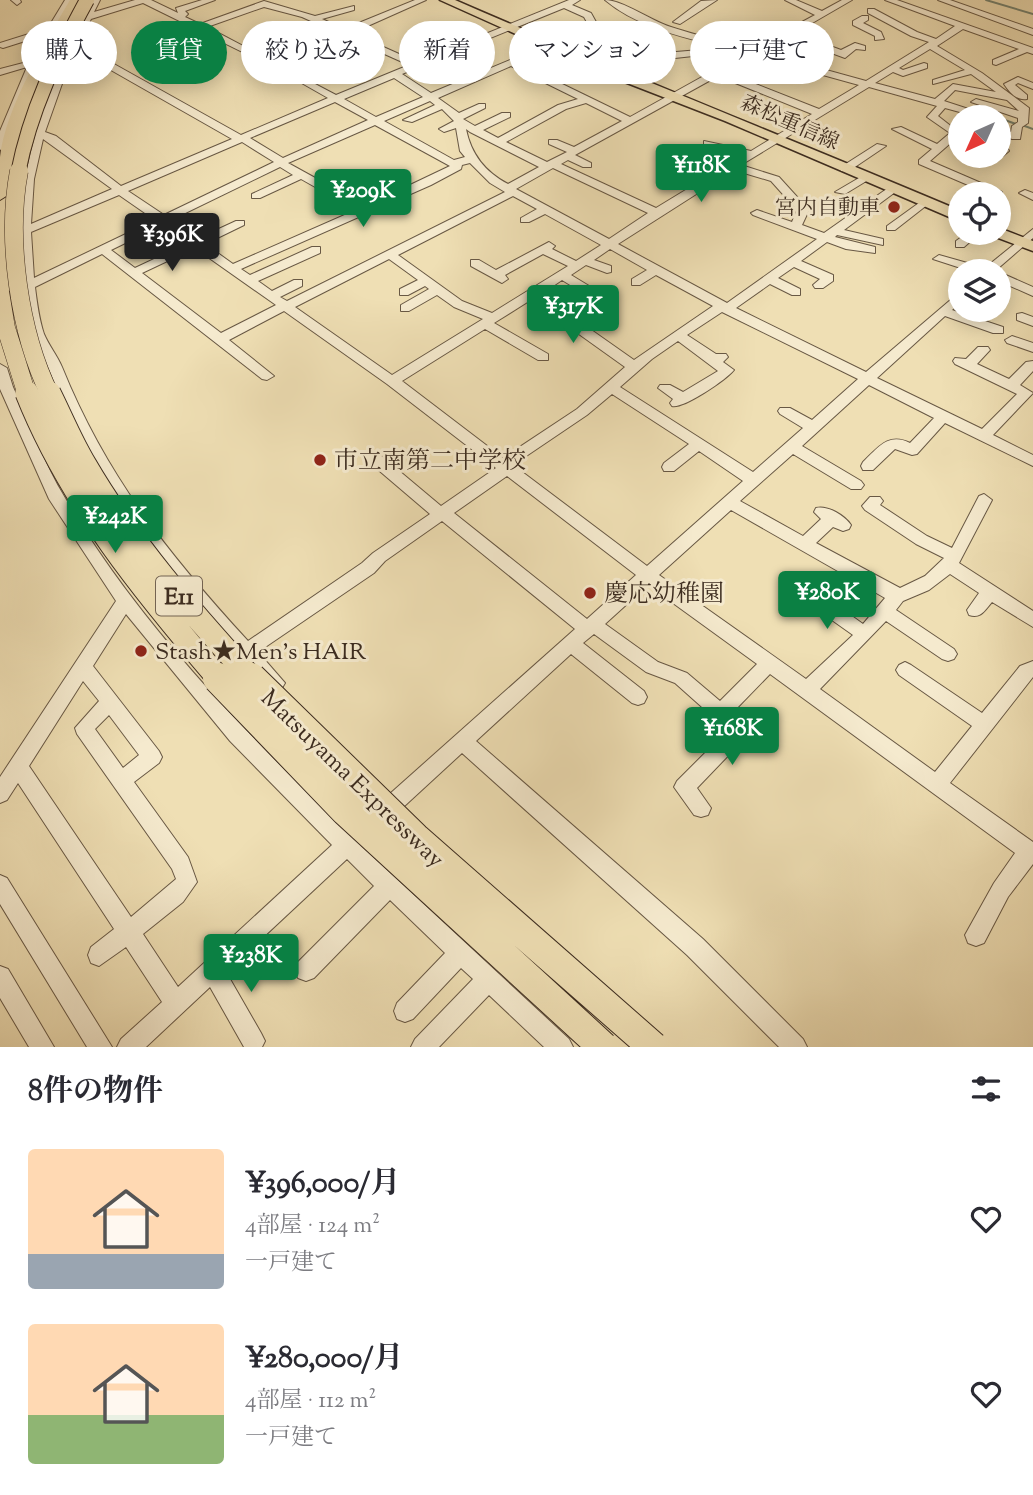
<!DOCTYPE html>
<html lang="ja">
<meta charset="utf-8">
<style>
:root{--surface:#fff;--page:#f7f7f7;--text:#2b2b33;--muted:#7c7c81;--accent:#0b8043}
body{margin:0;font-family:"Sorts Mill Goudy","Noto Serif JP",serif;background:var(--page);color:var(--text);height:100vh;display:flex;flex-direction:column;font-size:26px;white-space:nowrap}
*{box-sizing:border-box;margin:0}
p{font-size:23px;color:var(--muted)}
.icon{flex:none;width:38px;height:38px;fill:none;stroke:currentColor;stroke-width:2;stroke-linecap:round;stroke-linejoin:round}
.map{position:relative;height:1047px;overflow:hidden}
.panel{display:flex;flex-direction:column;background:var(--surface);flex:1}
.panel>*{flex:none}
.guide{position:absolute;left:21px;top:21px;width:992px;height:63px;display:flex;gap:14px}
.needle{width:46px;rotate:225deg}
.tools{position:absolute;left:948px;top:105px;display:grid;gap:14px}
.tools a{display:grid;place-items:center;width:63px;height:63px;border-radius:50%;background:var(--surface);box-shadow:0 4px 18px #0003;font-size:35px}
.price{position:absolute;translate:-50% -60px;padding:0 16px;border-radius:7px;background:var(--accent);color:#fff;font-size:23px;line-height:46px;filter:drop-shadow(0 2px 4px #0008)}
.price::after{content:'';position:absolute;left:50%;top:42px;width:21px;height:16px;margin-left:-10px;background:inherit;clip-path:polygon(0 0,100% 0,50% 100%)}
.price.current{background:#222;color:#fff}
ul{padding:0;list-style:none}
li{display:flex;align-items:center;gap:21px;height:175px;padding:0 28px}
li span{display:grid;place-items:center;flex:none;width:196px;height:140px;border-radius:7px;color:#555}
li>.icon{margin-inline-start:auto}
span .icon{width:84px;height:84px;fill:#fffc;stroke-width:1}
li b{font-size:30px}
h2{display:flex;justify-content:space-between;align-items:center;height:84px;padding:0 28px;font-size:30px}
.pill{padding:0 24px;border-radius:32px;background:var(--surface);box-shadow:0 4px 18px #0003;font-size:24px;line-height:63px}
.pill.current{background:var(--accent);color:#fff}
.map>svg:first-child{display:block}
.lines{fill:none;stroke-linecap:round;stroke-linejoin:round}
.stream{stroke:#748372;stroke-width:2}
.minor-casing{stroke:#685844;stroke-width:2}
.major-casing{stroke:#3b2b1f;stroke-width:3}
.highway-casing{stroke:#3b2b1f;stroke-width:2}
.minor{fill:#f5eace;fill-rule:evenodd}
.major{fill:#efdfb4;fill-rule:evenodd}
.highway{fill:#efdfb4;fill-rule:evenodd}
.highway-bridge-far3-casing{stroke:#3b2b1f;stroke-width:16;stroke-linecap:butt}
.highway-bridge-far2-casing{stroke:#3b2b1f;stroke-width:19;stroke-linecap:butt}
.highway-bridge-far1-casing{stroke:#3b2b1f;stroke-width:25;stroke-linecap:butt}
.highway-bridge-casing{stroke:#3b2b1f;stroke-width:32;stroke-linecap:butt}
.highway-bridge-far3{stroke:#efdfb4;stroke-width:14}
.highway-bridge-far2{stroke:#efdfb4;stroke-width:18}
.highway-bridge-far1{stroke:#efdfb4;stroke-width:23}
.highway-bridge{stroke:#efdfb4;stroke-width:30}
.poi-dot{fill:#8f2418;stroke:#f5eace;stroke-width:2.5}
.labels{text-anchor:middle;stroke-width:6;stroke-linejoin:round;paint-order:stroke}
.far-street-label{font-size:21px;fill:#3b2b1f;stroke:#f5eace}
.far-poi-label{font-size:21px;fill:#3b2b1f;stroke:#f5eace;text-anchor:end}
.shield{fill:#f5eace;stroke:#736454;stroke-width:2}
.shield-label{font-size:23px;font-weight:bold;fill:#3b2b1f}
.poi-label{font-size:24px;fill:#3b2b1f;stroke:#f5eace;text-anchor:start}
.street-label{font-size:24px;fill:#3b2b1f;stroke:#f5eace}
</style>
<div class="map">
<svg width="1033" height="1047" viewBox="0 0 1033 1047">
<rect width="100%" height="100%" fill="#efdfb4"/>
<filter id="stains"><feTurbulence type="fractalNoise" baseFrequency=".00286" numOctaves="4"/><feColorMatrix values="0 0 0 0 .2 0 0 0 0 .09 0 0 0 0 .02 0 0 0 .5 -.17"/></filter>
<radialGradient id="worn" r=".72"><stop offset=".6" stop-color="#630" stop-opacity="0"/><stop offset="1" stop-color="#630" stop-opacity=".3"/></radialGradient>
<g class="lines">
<!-- stream -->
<path class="stream" d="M986 0 1033 14
M975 111 995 117
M999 118 1016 124
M1022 125 1033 129"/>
<!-- minor casing -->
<g class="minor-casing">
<path id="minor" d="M11 0H20L21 2 17 5Z
M65 0H73L35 71 5 147 0 150V131L27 67 0 75V69L31 61 44 35 3 48 0 47V43L48 28Z
M92 0H100L94 12 135 0H151L178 13 176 8 202 0H215L185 11 188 14 185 17 200 24 264 1 315 16 354 6V10L322 19 344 29 415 0H426L352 33 417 62 466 42 433 27V23H439L473 39 569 0H580L572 5 591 13 596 22 676 52 723 48 725 50 720 53 675 58 589 26 584 17 564 8 402 74 431 93 553 42 556 43V47L519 63 630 117 745 53C699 40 643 32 605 0 623 0 651 21 671 27 698 36 725 42 752 49L815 15 785 0H796L822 11 842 0H852L795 33 841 50 855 43 865 46V50L856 49 845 58 788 37 761 52 866 81 929 42 911 36 868 13V9H874L917 32 936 39 955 26 885 0H897L1033 48V54L1027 52 996 65 993 64V60L1019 49 963 29 937 46 982 73 1029 108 1028 123 1022 127 1020 139H1012L1002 134 1007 131 1011 132 1012 126 1018 122V118L971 102 976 99 1019 111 1007 100 955 90 944 101 993 117H978L945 108 938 116 961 134 930 161 1002 192V196L989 194 919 164V160L932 149 892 129 901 127 937 144 950 133 927 117 937 106 869 87 741 165 779 177 809 210 802 225 824 233 888 188 898 190 844 230 883 239V245L837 235 835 237 875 247V253L846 249 827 242 801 261 833 275V281L823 288H815L813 285 820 279 794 267 778 278 800 289V295H792L770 284 736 308 866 372 961 291V302L952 310 1003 327V333H993L945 316 877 378 982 429 1017 394 955 364 953 361 955 358 966 359 978 347H988L990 350 977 364 1009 379 1026 362 1033 361V371L1020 385 1033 393 993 435 1033 455V466L945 423 917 454 912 455 895 449 873 470H863L861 466 863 462C878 448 888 432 910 443L934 418 869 385 802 446 861 481 864 485 861 489H851L793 454 740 501 803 536 821 519 814 512 816 508C828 505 845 516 851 525L849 529 843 531 833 527 816 543 900 588 925 576 944 558 916 544 865 510 862 506 870 497H880L883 501 880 505 927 536 952 548 979 496 984 494 992 500 959 563 1033 611V627L992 602C985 610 981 619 969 615L967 610 979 593 950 574 929 590 903 601 896 610 954 649 957 654 954 659 948 661 942 659 886 621 820 689 935 772 972 726 899 675 896 670 899 665 905 662 911 665 982 713 1020 666 1033 661V677L950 783 1033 842V864L1008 897 984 943 976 946 968 943 965 935 994 883 1015 853 770 674 737 708 771 734 773 740 771 746 764 748 746 737 697 788 711 808 708 815 701 817 694 815 674 787 677 781 732 726 721 718 712 716 675 683 646 672 594 634 583 643 644 691 647 697 644 703 638 705 632 703 571 654 476 741 703 939 803 1039 807 1047H779L687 955 462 753 361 846 569 1039 573 1047H544L489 995 439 1047H411L415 1039 473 979 461 968 413 1019 405 1022 397 1019 394 1011 397 1003 445 953 390 900 314 978 306 981 298 978 295 970 298 962 374 886 347 859 226 972 261 1033 265 1041 262 1047H244L210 987 146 1047H117L121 1039 162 1002 126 947 99 966 91 963 88 955 91 947 114 929 18 783 7 800 0 803V777L116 601 49 499 0 389V364L7 368 13 387C30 424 44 464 65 498 138 624 244 730 347 832L575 629 442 521 385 561 374 573 258 652 285 683 282 688 276 691 270 688C178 589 99 494 48 367 44 356 38 349 33 339 26 325 25 308 23 292L15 289 22 284C11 176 44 94 92 0ZM143 3 277 69 328 98 241 135 114 64 102 63 65 74 91 19ZM264 7 302 17 409 65 336 95 207 27ZM930 49 965 70 933 80V84L971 74 996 92 953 84 935 99 875 83 893 72 903 76 927 68V64L924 63 903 70 899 68ZM754 56 859 85 819 109 725 72ZM511 66 578 99 558 105 498 138 483 130 510 117V113H502L475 126 463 119 485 108V104H479L459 113 438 98ZM103 69H109L232 139 121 186 56 136 45 132 63 81ZM718 76 812 114 751 151 704 141V145L744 155 732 162 709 150H701V154L725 166 656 208 561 164 568 160 583 167H591V163L575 155ZM394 78 423 97 376 117 344 99ZM430 101 435 105 403 120 412 122 442 109 454 121 439 129 444 132 456 128 460 151 465 157 454 160 384 121ZM335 102 368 120 283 158 250 138ZM586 103 622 121 574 147 557 140H549V144L567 152 547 162 506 142 566 109ZM375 125 450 166 366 206 288 163ZM466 129 470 132 539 167 508 184C485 172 471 154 466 129ZM43 139 112 189 31 224 34 179ZM242 142 274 162 164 215 128 191ZM470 163 490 183 505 192 287 301 280 297 302 286V280H294L272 291 258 281 320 253V247H312L250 275 241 269 431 185 461 169 462 165ZM280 167 293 175 252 194V198H260L301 179 356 210 233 264 205 244 244 225V221H236L197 239 171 220ZM553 168 648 213 609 239 516 189ZM734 170 771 181 797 210 792 222 757 210 751 213 753 215 817 239 727 303 618 244ZM119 195 155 220 34 278 31 232ZM513 196 537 209 521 218V222H529L545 214 601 245 576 261 552 249 555 246 549 242 496 270 479 260H471V266L502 283 508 279 505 275 543 254 568 266 492 313 462 301 398 255ZM162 225 188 243 135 268 111 250ZM195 248 276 305 221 333 142 273ZM610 249 647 270 632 279V285H640L656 275 713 306 634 360 580 322 576 314 546 291 562 280 604 306 600 310 601 313 606 314 617 309V303L571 275 586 265 607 273 611 272V266L594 260ZM102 254 262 379 267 380 274 376 229 340 284 311 387 384 496 468 441 506 379 454H369L367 458 369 462 430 514 373 553 362 563 248 641C169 555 106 476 62 367 57 355 49 346 44 334 39 319 37 303 35 287ZM389 259 418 280 400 289V295H408L425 286 429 289 401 305V311H409L437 295 454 307 483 319 392 375 295 307ZM537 296 565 319 569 327 625 367 577 409 503 458 402 381 485 329 538 360H548V354L494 323ZM722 312 858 379 812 420 790 408H780L778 411 780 414 803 428 753 472 620 387 652 359 678 341 718 371 683 392 670 385H660L658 388 673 399 670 403 672 406C683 409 726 380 734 370L723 362 728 357 726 354H716L687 335ZM612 394 689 444 664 463 662 467 664 471H674L699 451 743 481 647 566 513 465 587 415ZM507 476 636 575 587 619 454 513ZM731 510 885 598 863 624 817 591 811 589 805 591 803 596 805 601 853 635 806 679 659 575ZM648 585 757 664 720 701 687 673 658 662 605 624ZM126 614 230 741 332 845 178 987 143 934 183 902 197 882 188 857 134 782 159 763 162 757 159 751 93 666ZM83 681 99 701 75 728 77 734 172 869 176 879 131 917 29 766ZM109 715 139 755 123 768 95 729Z
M717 0 680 24 673 22 701 1Z
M938 0H950L1033 29V35Z
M862 16H868V20L863 23 881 32 884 39 875 40V36L853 25V21Z
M655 64 660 67 652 72H641L624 80 619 77 637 67Z
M1018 77 1033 83V89L1018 83 1015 85 1027 95V99C1017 101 1009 92 1004 84Z
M877 144 886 146 849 171H841V167Z
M1000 149H1008L1009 151 1003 156H995H999Z
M864 175 868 176V180L845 194 835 192Z
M377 186 387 188 374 196H366V192Z
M1025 190 1033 193V200L1019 193Z
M923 200 929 203 927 205 895 230H887V226Z
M1033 229V238L995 271H970L933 259 939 255 985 268Z
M967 233H980L964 247H956V241Z
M999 272 1033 287V296L999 281Z
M984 310H998L990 314Z
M1022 313 1033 317V326L1017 320V314Z
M1012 336 1033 343V352L1007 343 1005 340Z
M0 875 7 878 112 1047H87L0 904Z
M0 966 8 969 54 1047H29L0 998Z"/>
</g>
<!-- major casing -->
<g class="major-casing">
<path id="major" d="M440 0H455C623 73 793 140 961 211V222L725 121 609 76Z
M999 228 1033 241V251L993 236 991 233H999Z"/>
</g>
<!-- highway casing -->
<g class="highway-casing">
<path id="highway" d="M70 0H82C47 62 19 124 8 195L0 200C0 186 0 171 0 157 5 109 46 41 70 0Z"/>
</g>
<!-- minor -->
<use href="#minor" class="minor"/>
<!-- major -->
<use href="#major" class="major"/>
<!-- highway -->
<use href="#highway" class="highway"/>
<!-- highway-bridge-far3 casing -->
<g class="highway-bridge-far3-casing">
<path id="highway-bridge-far3" d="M18 173C30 111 57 55 87 0"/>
</g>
<!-- highway-bridge-far2 casing -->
<g class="highway-bridge-far2-casing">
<path id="highway-bridge-far2" d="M19 171C6 239 19 332 50 395
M0 292 6 328 27 395"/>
</g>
<!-- highway-bridge-far1 casing -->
<g class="highway-bridge-far1-casing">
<path id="highway-bridge-far1" d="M27 393C70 501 145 593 220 680
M49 393C61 417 71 442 85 465 131 544 192 613 253 680"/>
</g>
<!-- highway-bridge casing -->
<g class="highway-bridge-casing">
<path id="highway-bridge" d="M218 678 346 811 603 1047
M251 678 415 838 653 1047"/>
</g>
<!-- highway-bridge-far3 -->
<use href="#highway-bridge-far3" class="highway-bridge-far3"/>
<!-- highway-bridge-far2 -->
<use href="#highway-bridge-far2" class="highway-bridge-far2"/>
<!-- highway-bridge-far1 -->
<use href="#highway-bridge-far1" class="highway-bridge-far1"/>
<!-- highway-bridge -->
<use href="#highway-bridge" class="highway-bridge"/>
</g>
<!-- markers -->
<g class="poi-dot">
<circle cx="894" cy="207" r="7"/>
<circle cx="320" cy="460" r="7"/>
<circle cx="590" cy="593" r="7"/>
<circle cx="141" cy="651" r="7"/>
</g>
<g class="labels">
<!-- far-street labels -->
<g class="far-street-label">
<text transform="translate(790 122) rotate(24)" y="7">森松重信線</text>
</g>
<!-- far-poi labels -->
<g class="far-poi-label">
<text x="880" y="214">宮内自動車</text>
</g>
<!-- shield labels -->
<rect class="shield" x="156" y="576.5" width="46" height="39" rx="5"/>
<g class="shield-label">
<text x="179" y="604">E11</text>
</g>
<!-- poi labels -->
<g class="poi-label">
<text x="334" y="468">市立南第二中学校</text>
<text x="604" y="601">慶応幼稚園</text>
<text x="155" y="659">Stash★Men's HAIR</text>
</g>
<!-- street labels -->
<g class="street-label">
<text transform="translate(353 778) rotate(44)" y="8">Matsuyama Expressway</text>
</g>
</g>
<rect width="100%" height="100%" filter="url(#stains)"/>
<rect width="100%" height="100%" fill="url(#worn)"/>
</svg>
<div class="tools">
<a><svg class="needle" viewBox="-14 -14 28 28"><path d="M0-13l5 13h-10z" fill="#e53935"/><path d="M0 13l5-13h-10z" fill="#7c7c81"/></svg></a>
<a><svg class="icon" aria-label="locate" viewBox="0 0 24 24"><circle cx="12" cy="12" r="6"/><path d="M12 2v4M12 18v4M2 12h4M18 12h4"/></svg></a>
<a><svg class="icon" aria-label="layers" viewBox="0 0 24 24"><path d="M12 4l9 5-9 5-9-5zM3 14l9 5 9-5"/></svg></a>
</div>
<b class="price" style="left:701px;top:204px">¥118K</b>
<b class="price" style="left:363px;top:229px">¥209K</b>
<b class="price current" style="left:172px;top:273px">¥396K</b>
<b class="price" style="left:573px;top:345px">¥317K</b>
<b class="price" style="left:115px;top:555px">¥242K</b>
<b class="price" style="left:827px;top:631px">¥280K</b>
<b class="price" style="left:732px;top:767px">¥168K</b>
<b class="price" style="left:251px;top:994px">¥238K</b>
<div class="guide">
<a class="pill">購入</a>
<a class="pill current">賃貸</a>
<a class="pill">絞り込み</a>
<a class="pill">新着</a>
<a class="pill">マンション</a>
<a class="pill">一戸建て</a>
</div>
</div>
<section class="panel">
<h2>8件の物件<svg class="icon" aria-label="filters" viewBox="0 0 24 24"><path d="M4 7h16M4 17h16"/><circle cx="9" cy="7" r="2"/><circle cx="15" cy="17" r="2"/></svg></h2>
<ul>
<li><span style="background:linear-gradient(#ffd9b3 75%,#9aa5b1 0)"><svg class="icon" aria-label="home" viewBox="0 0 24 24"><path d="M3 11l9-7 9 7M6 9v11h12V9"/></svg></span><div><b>¥396,000/月</b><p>4部屋 · 124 m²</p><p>一戸建て</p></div><svg class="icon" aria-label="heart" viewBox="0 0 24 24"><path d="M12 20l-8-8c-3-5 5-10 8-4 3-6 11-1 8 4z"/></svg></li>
<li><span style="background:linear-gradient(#ffd9b3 65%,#8fb573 0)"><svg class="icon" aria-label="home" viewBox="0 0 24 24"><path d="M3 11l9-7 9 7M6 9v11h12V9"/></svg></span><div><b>¥280,000/月</b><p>4部屋 · 112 m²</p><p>一戸建て</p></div><svg class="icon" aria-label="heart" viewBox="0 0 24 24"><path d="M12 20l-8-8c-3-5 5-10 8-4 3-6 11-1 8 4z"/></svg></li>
</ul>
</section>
